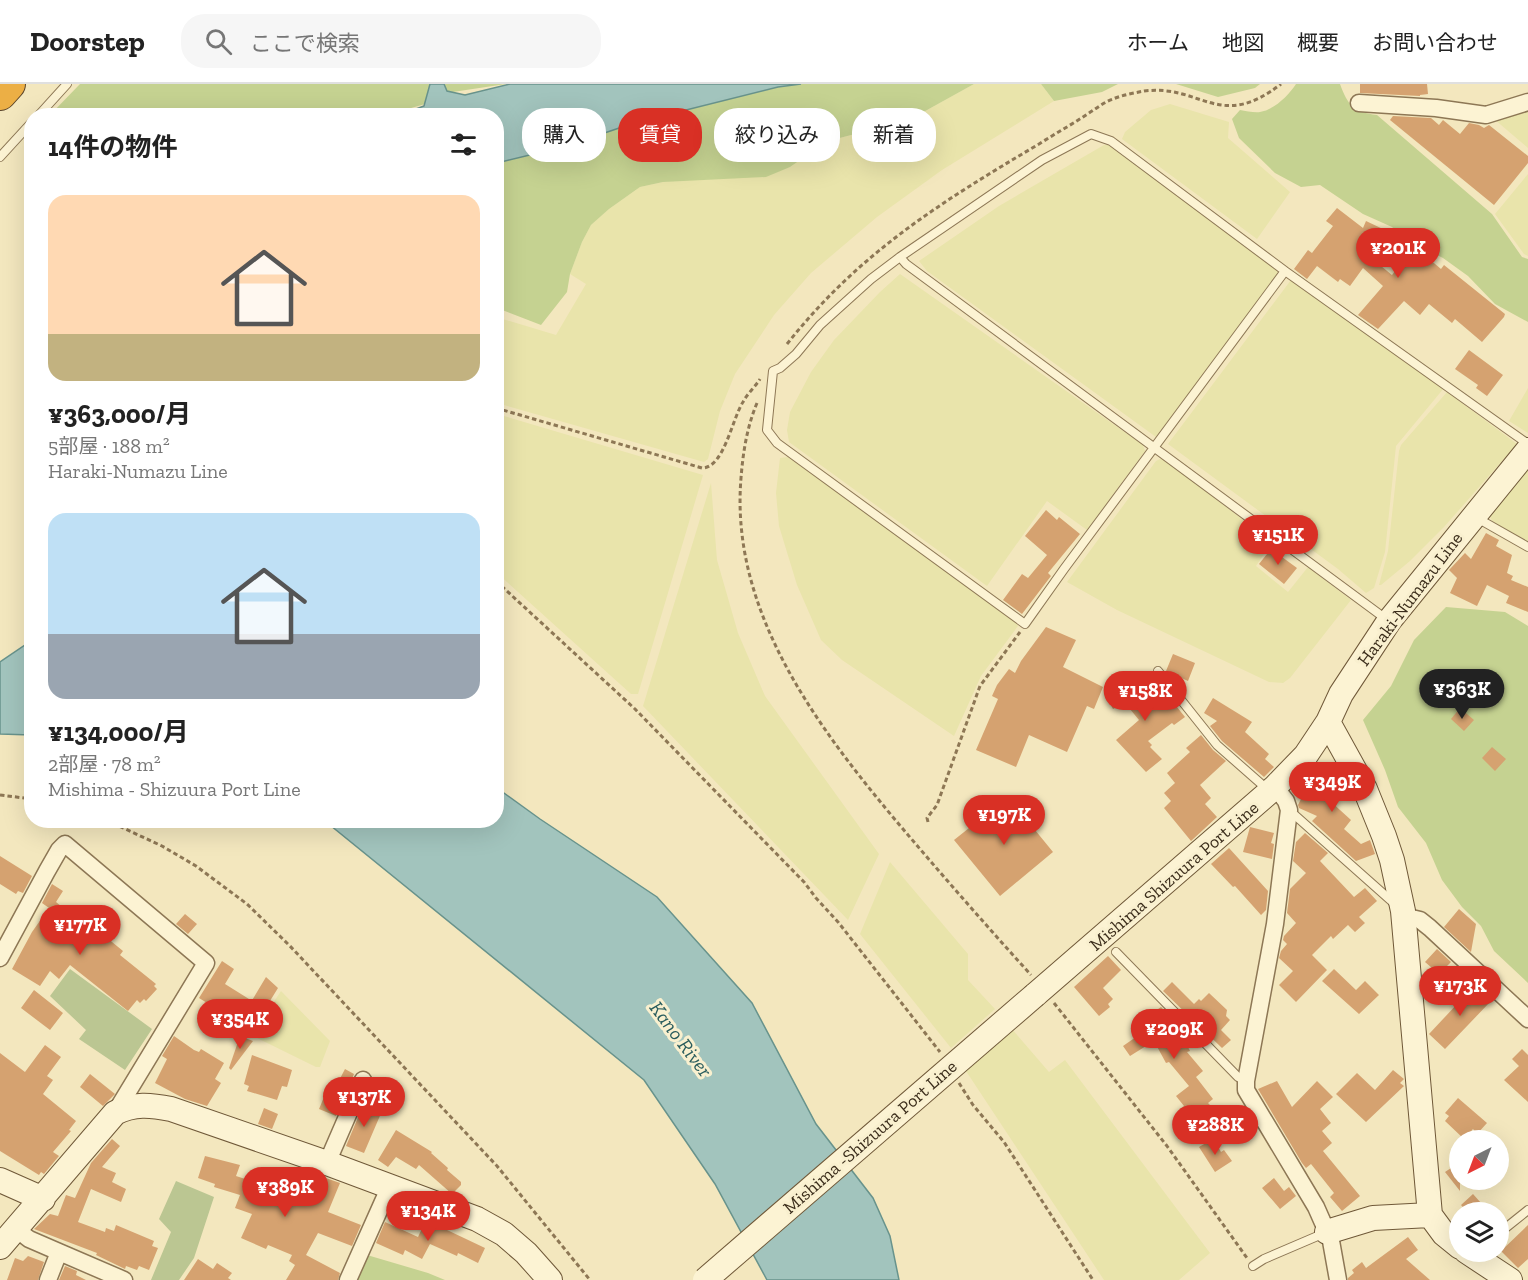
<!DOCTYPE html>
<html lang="ja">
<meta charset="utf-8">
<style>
:root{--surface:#fff;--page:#f6f6f6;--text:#222;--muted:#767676;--line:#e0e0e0;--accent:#d93025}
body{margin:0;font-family:"Zilla Slab","Noto Sans JP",serif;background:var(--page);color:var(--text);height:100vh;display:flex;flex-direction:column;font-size:22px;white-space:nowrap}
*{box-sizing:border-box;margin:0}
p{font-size:20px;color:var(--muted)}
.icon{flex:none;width:33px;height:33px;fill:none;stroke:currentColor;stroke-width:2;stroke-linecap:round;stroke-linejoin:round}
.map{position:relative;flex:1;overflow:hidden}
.side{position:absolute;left:24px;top:24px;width:480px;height:720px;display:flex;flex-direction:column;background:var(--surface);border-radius:24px;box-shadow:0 6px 24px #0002}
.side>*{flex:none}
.banner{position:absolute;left:522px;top:24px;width:570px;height:54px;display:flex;gap:12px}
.needle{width:39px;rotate:222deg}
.tools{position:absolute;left:1449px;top:1046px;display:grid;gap:12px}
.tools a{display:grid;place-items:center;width:60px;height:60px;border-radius:50%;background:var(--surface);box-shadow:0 6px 24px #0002;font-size:30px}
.price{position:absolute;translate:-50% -51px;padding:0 14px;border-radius:21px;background:var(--accent);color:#fff;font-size:20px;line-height:39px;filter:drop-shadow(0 2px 3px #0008)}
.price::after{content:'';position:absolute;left:50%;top:36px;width:18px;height:14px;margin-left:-9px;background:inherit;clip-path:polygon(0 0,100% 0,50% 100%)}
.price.selected{background:#222;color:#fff}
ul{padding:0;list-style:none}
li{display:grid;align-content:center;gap:12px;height:318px;padding:0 24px}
li span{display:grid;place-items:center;height:186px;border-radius:18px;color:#555}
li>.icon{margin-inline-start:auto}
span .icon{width:108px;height:108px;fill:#fffc;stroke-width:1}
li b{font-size:26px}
h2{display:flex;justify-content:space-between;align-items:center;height:72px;padding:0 24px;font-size:26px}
.chip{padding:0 21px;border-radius:24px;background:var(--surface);box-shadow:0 6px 24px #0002;font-size:21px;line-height:54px}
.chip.selected{background:var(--accent);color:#fff}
header{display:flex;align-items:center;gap:36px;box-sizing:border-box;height:84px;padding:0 30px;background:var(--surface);border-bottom:2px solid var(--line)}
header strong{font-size:28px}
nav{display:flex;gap:33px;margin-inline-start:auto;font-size:21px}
.search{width:420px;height:54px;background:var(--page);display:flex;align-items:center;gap:15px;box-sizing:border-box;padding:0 21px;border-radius:24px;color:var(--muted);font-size:22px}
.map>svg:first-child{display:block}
.farmland{fill:#e9e4ab}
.green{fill:#c5d291}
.cemetery{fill:#bbc692}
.water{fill:#a2c4bd;stroke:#68938c;stroke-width:1.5}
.building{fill:#d5a270}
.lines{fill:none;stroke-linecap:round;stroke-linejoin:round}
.lane-casing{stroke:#8d7755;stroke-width:10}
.street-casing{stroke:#8d7755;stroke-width:19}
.secondary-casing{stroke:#6f5838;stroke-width:26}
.highway-casing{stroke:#5a442a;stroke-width:34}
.path{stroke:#8d7755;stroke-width:3;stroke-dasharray:4.5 3;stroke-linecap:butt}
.lane{stroke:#fcf3d3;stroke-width:8}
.street{stroke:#fcf3d3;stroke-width:16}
.secondary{stroke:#fcf3d3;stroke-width:24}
.highway{stroke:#ecaf45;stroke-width:32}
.secondary-bridge-casing{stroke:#6f5838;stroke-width:26;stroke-linecap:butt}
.secondary-bridge{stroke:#fcf3d3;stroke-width:24}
.labels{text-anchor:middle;stroke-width:6;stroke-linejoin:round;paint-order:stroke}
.street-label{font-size:18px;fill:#3b2d1b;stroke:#f9f0cf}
.water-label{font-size:20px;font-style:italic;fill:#295c5d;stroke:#f9f0cf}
</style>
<header>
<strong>Doorstep</strong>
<div class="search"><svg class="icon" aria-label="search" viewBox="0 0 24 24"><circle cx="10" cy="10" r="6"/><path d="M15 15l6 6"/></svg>ここで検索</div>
<nav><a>ホーム</a><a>地図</a><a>概要</a><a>お問い合わせ</a></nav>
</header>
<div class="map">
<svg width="1528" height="1196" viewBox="0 0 1528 1196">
<rect width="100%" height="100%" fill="#f3e7be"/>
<!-- farmland -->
<path class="farmland" d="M974 0H1041L1054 17 942 86 877 133 811 189 774 231 735 290 720 327 708 375 704 378 497 319 496 233 556 251 586 200 570 190 582 158 591 141 609 125 640 103 663 98 790 83 828 57 909 36Z
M1170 20 1229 38 1228 54 1290 108 1257 155 1122 55 1125 48 1151 26Z
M1528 24V64L1494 35Z
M1104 61H1114L1278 183 1279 188 1156 353 927 187 919 177 999 122Z
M1528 90V172L1524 170 1495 130Z
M900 190 1143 361 1145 367 1087 446 1047 417 987 502 789 358 787 346 790 328 811 288 834 256 880 208Z
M1291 196H1294L1444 304 1396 362 1385 468 1374 504 1366 509 1338 485 1168 360Z
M1528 304V349L1509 337Z
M1447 308 1517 360 1444 443 1410 477 1381 501H1379L1388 467 1399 367 1401 361Z
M497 330 703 391 638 610H631L497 489Z
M788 373 1016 538 1018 542 981 592 954 652 842 576 821 556 797 501 779 442 776 409 780 374Z
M1162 374 1272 458 1256 482 1288 508 1308 483 1351 516 1290 594 1283 599 1269 598 1117 526 1067 498 1156 377Z
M1523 380 1528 384V457L1494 440 1490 433Z
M711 399 717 476 738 549 765 612 879 770 848 836 643 622Z
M890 778 968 870V896L995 925 951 964 860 850Z
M281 907 330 957 320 983H316L245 948 258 935 262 936Z
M1011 944 1049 988 1065 976 1210 1169 1179 1196H1104L964 984Z"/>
<!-- green -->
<path class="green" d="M80 0H506L446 9 425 20 387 31 49 32Z
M801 0H974L909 36 828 57 790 83 766 93 663 98 640 103 609 125 591 141 582 158 570 190 567 208 541 241 497 224 496 79 563 63 634 39 778 3Z
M1041 0H1118L1102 8 1054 17Z
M1176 0H1260L1255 4 1218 13Z
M1296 0H1340C1348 22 1354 28 1377 31L1492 130 1522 173 1528 175V238L1495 220 1468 192 1443 174 1406 156 1392 143 1363 130 1320 101 1301 103 1275 89 1239 54 1232 35 1240 26C1246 27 1255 29 1260 28 1274 26 1289 11 1296 0Z
M1446 523 1505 528 1528 542V899L1494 867 1481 842 1462 823 1442 796 1426 759 1398 723 1385 686 1363 636 1391 602 1414 556Z
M367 1171 428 1189 445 1196H355Z"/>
<!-- cemetery -->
<path class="cemetery" d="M70 885 152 945 125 986 79 955 86 946 50 912Z
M176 1097 214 1113 194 1174 179 1196H151L171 1148 159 1135Z"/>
<!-- water -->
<path class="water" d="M430 0H444L447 7 465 11 510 0H801L778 3 634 39 563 63 497 79 496 32 400 31 424 22Z
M31 557V651L0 650V578Z
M497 704 540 735 657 813 752 919 816 1040 873 1114 890 1152 899 1196H767L715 1100 644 996 325 737 496 736Z"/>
<!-- building -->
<path class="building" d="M1360 0H1427L1428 10 1420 11V12L1360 9Z
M1393 32 1431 34 1439 41 1443 36 1460 50 1469 39 1479 41 1484 44 1489 41 1528 72V79L1494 121 1390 36Z
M1337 124 1363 144 1366 137 1385 146 1370 173 1392 191 1415 163 1441 185 1444 181 1505 230 1504 233 1482 258 1455 235 1452 239 1429 220 1420 231 1404 217 1378 245 1358 231 1383 202 1363 184 1350 202 1340 195 1338 198 1317 182 1307 195 1294 185 1308 166 1312 169 1315 165 1333 142 1326 137Z
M1469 266 1503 291 1487 312 1476 304 1478 301 1455 285Z
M1046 426 1057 436 1059 433 1080 450 1048 489 1051 492 1022 530 1003 516 1022 490 1028 494 1047 471 1025 452Z
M1486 449 1499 456 1496 462 1512 471 1507 489 1513 492 1511 496 1528 503V528L1506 519 1509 512 1487 501 1477 522 1450 509 1457 494 1449 486 1465 469 1471 475Z
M1271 465 1297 484 1284 500 1259 480Z
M1046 543 1076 556 1063 583 1103 603 1094 625 1087 622 1067 668 1029 651 1016 683 976 666 998 615 992 612 997 601 1009 585 1015 589 1021 577Z
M1173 570 1195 579 1188 597 1166 587Z
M1160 602 1185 633 1174 641 1172 639 1148 657 1152 661 1150 663 1162 675 1146 688 1116 656 1139 636 1125 619 1113 625 1106 612 1121 605 1122 608 1138 603 1144 615Z
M1213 614 1252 638 1245 648 1269 670 1265 675 1274 683 1264 693 1222 657 1210 642 1217 637 1204 629Z
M1460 624 1474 636 1464 647 1451 635Z
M1201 651 1213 666 1226 677 1200 701 1211 714 1205 720 1217 733 1191 757 1164 724 1171 717 1164 709 1175 699 1167 689 1190 668 1186 664Z
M1492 663 1506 675 1495 687 1482 674Z
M1322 678 1338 686 1341 691 1329 716 1351 736 1344 745 1361 760 1370 756 1375 770 1356 777 1312 737 1317 732 1299 724 1298 721 1303 711 1304 712Z
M1008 713 1053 768 1000 812 954 756Z
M1250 743 1274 749 1271 759 1274 760 1272 775 1243 768Z
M1305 749 1328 769 1320 777 1354 813 1365 804 1377 817 1359 833 1365 839 1355 848 1348 841 1333 855 1331 852 1312 871 1327 886 1296 918 1279 901 1293 887 1279 874 1281 867 1287 860 1283 856 1284 852 1296 839 1287 829 1290 805 1306 789 1293 777 1296 758Z
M1229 764 1268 807 1266 826 1261 831 1235 802 1233 803 1211 780Z
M0 772 32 792 23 809 18 807 16 810 0 800Z
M52 800 63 807 56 818 79 837 82 833 95 844 123 867 120 871 156 900 154 902 157 905 146 917 144 915 140 919 137 916 128 927 70 881 59 895 50 887 40 902 12 885 32 848 49 824 42 819Z
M1459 825 1476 840 1471 868 1444 843Z
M185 830 197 840 188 850 176 840Z
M1437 865 1451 878 1439 890 1425 878Z
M1108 872 1121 886 1103 904 1113 915 1108 920 1110 923 1099 932 1074 903Z
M222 877 234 885 225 900 249 915 235 936 199 914Z
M1334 885 1356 906 1365 897 1379 911 1359 930 1322 897Z
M266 893 278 904 265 925 251 918Z
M1172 898 1194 920 1199 915 1201 917 1209 909 1227 926 1226 932 1230 936 1221 946 1231 956 1222 964 1163 907Z
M1474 902 1491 917 1445 965 1429 950Z
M34 906 63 929 50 946 21 924Z
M1161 923 1175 937 1190 967 1187 968 1203 987 1196 993 1213 1015 1208 1019 1213 1024 1192 1040 1180 1025 1184 1022 1176 1012 1189 1002 1169 978 1166 979 1154 957 1130 972 1123 962 1136 953 1133 948 1144 941 1141 937Z
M174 952 194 966 199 968 201 965 224 979 215 995 221 999 207 1022 185 1015 155 999 167 975 162 972Z
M240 952 253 957 231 986 229 984Z
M45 961 61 973 47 992 53 996 43 1010 76 1037 69 1046 71 1047 53 1068 59 1072 44 1090 41 1088 39 1091 0 1067V969L25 988Z
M1522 965 1528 971V1018L1504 996 1519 982 1512 975Z
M252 971 292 986 287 1003 282 1002 277 1016 247 1007 249 1002 244 1000Z
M345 985 354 990 336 1032 319 1025 327 1006 333 1008Z
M1393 986 1404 995 1400 999 1404 1002 1366 1038 1336 1010 1357 989 1375 1006Z
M90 990 115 1010 103 1022 80 1003Z
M1277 997 1292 1023 1317 997 1333 1013 1320 1025 1331 1039 1322 1047 1332 1059 1323 1067 1360 1112 1342 1127 1330 1113 1334 1109 1311 1080 1306 1084 1302 1079 1258 1005Z
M1458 1014 1487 1039 1477 1050 1473 1045 1464 1055 1445 1037 1449 1032 1445 1029Z
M364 1019 382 1027 364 1069 346 1062Z
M264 1024 278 1030 272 1045 258 1040Z
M396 1046 432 1068 431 1069 448 1084 447 1086 461 1098V1101L452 1110 419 1081 416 1085 396 1073 388 1083 378 1076Z
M112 1055 120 1062 102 1083 116 1089 112 1098 126 1105 121 1118 91 1105 78 1138 105 1148 106 1144 114 1147 116 1141 154 1157 152 1162 158 1164 149 1186 139 1182 137 1186 126 1182 125 1185 96 1171 97 1169 34 1145 50 1130 58 1132 66 1111 75 1114 91 1079Z
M1211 1056 1214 1061 1216 1059 1221 1068 1224 1066 1232 1077 1215 1088 1199 1063Z
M205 1072 240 1081 236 1092 273 1104 275 1099 314 1116 323 1093 340 1099 328 1128 361 1141 352 1162 318 1149 306 1171 340 1189 338 1196H286L295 1181 289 1177 292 1171 268 1161 266 1165 241 1154 252 1130 235 1124 240 1111 214 1103 215 1100 198 1094Z
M1460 1078V1107L1445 1088Z
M1274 1094 1284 1107 1289 1103 1296 1112 1280 1125 1262 1104Z
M1473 1110 1489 1128H1467L1461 1121Z
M426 1136 485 1164 478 1179 458 1169 457 1172 430 1160 422 1175 405 1166 403 1171 376 1159 385 1138 418 1153Z
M1528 1141V1175L1518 1184 1501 1167Z
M1408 1153 1418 1166 1406 1175 1430 1196H1348V1194L1354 1189 1352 1186 1362 1178 1366 1184Z
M28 1172 44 1178 38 1196H7L15 1174 23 1177Z
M198 1175 213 1185 217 1179 232 1189 228 1194 231 1196H184Z
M65 1182 77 1187 76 1191 86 1196H59Z"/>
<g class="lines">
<!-- lane casing -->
<g class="lane-casing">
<path id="lane" d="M38 32 67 0
M0 73 32 38
M900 173 906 180 1386 535
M1285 187 1064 485 1025 540 777 359 767 346 773 287 780 284 796 270 820 241 871 195 900 173 1042 76 1091 50 1111 57 1285 187 1528 360
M1477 434 1528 463
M1158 587 1217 661 1267 705
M1289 726 1396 821
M1116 868 1238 993 1246 997
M1498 1150 1528 1126
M1253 1182 1264 1175 1327 1148"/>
</g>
<!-- street casing -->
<g class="street-casing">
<path id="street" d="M1359 19 1436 24 1486 31 1528 18
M1275 703 1286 717 1289 726 1275 840 1246 997V1006L1316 1123 1331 1157 1338 1196
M1403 832 1420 836 1430 844 1528 935
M0 874 47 787 59 766 65 760 206 879 115 1029
M327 1079 363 996
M16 1145 29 1155 59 1168 48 1196
M59 1168 124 1196
M348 1196 390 1102"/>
</g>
<!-- secondary casing -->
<g class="secondary-casing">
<path id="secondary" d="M1035 911 1275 703 1306 671 1328 638
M0 1096 43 1115
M1327 1148 1373 1134 1430 1131
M0 1163 115 1029C134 1019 151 1021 171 1025L327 1079 477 1135 504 1150 526 1169 550 1196
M1460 1163 1444 1150 1430 1131 1403 827 1392 776 1384 752 1365 705 1328 638 1341 610 1389 537 1528 366
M1466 1167 1510 1196"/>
</g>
<!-- highway casing -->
<g class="highway-casing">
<path id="highway" d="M0 10 9 0"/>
</g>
<!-- path -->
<path class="path" d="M787 260C859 169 941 118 1039 60 1056 49 1073 40 1089 29 1097 24 1104 18 1113 15 1122 11 1134 9 1144 7 1202 0 1219 48 1281 0
M757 319C747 343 743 368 741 394 729 538 832 662 920 765 956 807 993 849 1031 891
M496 324 702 384C724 384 732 335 743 318 747 310 755 303 760 295
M496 497 635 625 804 798 816 814 838 838 940 968
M0 711 32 715
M106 736 162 762 196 782 247 820 289 861 497 1082 590 1196
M928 738 927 734 937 721 980 602 1020 548
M1054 919 1167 1062 1247 1174
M959 999 973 1021 1004 1058 1093 1196"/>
<!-- lane -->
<use href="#lane" class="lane"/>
<!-- street -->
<use href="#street" class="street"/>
<!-- secondary -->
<use href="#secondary" class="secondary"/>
<!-- highway -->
<use href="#highway" class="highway"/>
<!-- secondary-bridge casing -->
<g class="secondary-bridge-casing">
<path id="secondary-bridge" d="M705 1196 1035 911"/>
</g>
<!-- secondary-bridge -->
<use href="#secondary-bridge" class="secondary-bridge"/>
</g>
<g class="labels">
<!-- street labels -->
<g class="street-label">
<text transform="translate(1410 515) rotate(-53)" y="6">Haraki-Numazu Line</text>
<text transform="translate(1174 792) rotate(-41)" y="6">Mishima Shizuura Port Line</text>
<text transform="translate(870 1053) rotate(-41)" y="6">Mishima -Shizuura Port Line</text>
</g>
<!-- water labels -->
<g class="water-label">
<text transform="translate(681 955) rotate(53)" y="7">Kano River</text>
</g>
</g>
</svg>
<div class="tools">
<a><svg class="needle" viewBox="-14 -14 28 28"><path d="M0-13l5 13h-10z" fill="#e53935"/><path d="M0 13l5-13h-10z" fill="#767676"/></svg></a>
<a><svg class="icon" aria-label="layers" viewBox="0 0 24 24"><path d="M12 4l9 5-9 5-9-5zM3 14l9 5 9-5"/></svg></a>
</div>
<b class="price" style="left:1398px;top:195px">¥201K</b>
<b class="price" style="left:1278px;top:482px">¥151K</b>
<b class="price selected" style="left:1462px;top:636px">¥363K</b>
<b class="price" style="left:1145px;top:638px">¥158K</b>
<b class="price" style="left:1332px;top:729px">¥349K</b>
<b class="price" style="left:1004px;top:762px">¥197K</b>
<b class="price" style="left:80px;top:872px">¥177K</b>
<b class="price" style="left:1460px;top:933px">¥173K</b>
<b class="price" style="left:240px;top:966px">¥354K</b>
<b class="price" style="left:1174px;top:976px">¥209K</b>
<b class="price" style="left:364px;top:1044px">¥137K</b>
<b class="price" style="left:1215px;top:1072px">¥288K</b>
<b class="price" style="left:285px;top:1134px">¥389K</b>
<b class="price" style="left:428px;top:1158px">¥134K</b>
<div class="banner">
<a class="chip">購入</a>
<a class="chip selected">賃貸</a>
<a class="chip">絞り込み</a>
<a class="chip">新着</a>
</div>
<section class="side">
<h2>14件の物件<svg class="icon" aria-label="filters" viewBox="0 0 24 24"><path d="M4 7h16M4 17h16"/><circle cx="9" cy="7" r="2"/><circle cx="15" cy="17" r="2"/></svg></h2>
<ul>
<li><span style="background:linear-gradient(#ffd9b3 75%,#c2b280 0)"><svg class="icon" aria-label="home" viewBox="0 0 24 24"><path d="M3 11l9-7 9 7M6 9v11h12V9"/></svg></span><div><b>¥363,000/月</b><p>5部屋 · 188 m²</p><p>Haraki-Numazu Line</p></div></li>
<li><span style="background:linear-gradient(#bfe0f5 65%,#9aa5b1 0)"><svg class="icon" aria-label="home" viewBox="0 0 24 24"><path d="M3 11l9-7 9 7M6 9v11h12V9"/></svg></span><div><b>¥134,000/月</b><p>2部屋 · 78 m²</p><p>Mishima - Shizuura Port Line</p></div></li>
</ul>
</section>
</div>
